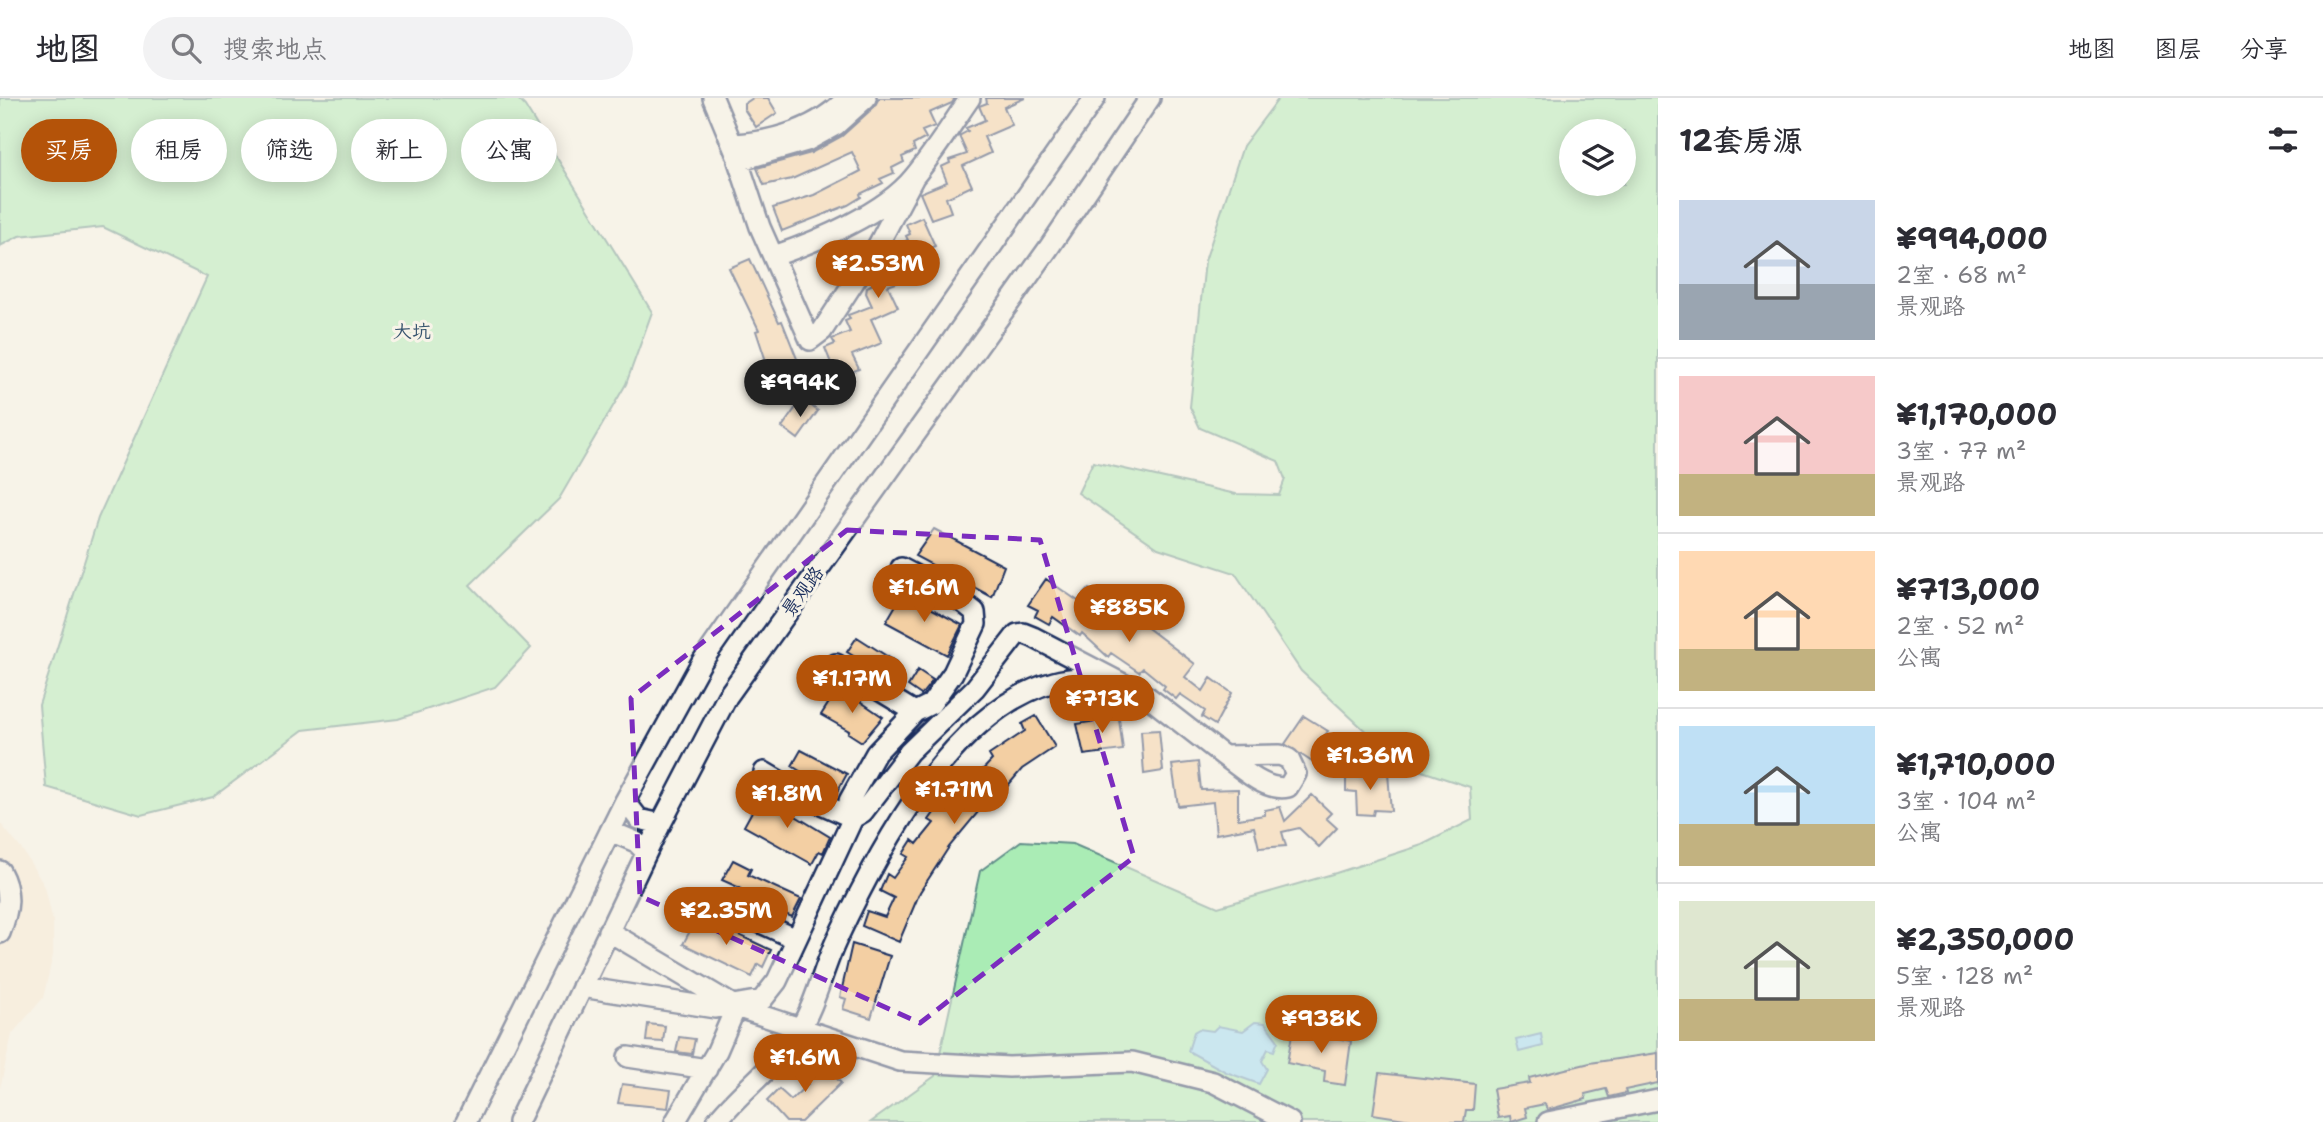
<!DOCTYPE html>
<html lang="zh">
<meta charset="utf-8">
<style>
:root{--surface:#fff;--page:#f2f2f3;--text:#2b2b33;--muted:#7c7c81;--line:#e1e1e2;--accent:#b45309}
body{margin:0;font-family:"Shantell Sans","LXGW WenKai TC",sans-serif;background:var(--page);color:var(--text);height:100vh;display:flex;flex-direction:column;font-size:26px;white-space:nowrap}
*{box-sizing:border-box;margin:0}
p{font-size:23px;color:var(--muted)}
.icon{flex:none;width:38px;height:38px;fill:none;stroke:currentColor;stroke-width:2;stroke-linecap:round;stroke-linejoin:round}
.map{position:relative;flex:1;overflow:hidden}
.details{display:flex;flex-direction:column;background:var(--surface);width:665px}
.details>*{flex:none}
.banner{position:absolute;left:21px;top:21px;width:665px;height:63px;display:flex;gap:14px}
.controls{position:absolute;left:1559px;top:21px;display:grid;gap:14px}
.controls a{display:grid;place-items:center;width:77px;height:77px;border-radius:50%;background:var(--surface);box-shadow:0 4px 18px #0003;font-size:35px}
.price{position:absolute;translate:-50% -60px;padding:0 16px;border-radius:24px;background:var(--accent);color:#fff;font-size:23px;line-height:46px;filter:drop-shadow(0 2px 4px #0008)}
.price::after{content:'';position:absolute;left:50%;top:42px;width:21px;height:16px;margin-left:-10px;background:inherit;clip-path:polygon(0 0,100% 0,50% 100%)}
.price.selected{background:#222;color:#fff}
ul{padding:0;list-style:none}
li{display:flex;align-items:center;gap:21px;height:175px;padding:0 21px}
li+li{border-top:2px solid var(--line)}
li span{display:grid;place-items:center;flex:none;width:196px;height:140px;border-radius:0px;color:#555}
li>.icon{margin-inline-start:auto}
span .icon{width:84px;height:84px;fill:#fffc;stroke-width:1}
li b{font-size:30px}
h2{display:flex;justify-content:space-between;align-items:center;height:84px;padding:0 21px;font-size:30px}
.chip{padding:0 24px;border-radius:32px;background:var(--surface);box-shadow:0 4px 18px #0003;font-size:24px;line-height:63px}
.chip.selected{background:var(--accent);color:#fff}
header{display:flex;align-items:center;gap:42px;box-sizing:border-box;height:98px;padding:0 35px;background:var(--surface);border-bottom:2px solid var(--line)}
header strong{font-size:33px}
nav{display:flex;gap:38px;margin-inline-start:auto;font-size:24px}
.search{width:490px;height:63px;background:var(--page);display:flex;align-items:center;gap:18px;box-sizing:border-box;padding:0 24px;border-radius:38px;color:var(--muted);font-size:26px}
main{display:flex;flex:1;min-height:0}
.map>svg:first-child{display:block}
.built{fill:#f6e8d3}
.green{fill:#aaecb5;stroke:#628e8a;stroke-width:2;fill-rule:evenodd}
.water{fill:#96d9f8;stroke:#6595ba;stroke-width:2}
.building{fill:#f3cfa3;stroke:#1b2f5e;stroke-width:2}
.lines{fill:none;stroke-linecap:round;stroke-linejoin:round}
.minor-casing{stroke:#1b2f5e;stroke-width:24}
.minor{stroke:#f7f3e8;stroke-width:19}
.marked{fill:none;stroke:#7b2cbf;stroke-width:5;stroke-dasharray:14 9;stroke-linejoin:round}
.labels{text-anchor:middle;stroke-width:6;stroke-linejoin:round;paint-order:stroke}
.park-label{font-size:19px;fill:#38556f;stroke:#f7f3e8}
.street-label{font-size:19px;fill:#1b2f5e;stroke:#f7f3e8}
</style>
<header>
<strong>地图</strong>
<div class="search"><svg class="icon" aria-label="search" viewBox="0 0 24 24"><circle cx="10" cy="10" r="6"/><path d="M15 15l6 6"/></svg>搜索地点</div>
<nav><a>地图</a><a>图层</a><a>分享</a></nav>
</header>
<main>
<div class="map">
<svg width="1658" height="1024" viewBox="0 0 1658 1024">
<rect width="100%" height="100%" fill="#f7f3e8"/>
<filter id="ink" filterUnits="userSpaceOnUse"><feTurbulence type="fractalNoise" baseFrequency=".0143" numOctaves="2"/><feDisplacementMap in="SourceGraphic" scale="14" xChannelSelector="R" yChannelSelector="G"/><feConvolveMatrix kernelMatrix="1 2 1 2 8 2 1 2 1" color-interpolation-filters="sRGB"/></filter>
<g filter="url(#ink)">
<!-- built -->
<path class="built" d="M0 725 23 753 45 789 53 824V857L43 900 12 936 0 990Z"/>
<!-- green -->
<path class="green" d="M0 0H517L525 8 652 214 626 286 559 401 470 487 531 550 495 589 398 621 303 632 213 699 141 717 46 689 39 607 98 420 207 179 103 129 19 138 0 148Z
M1279 0H1658V1024H871L935 978 980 773 1021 743 1073 746 1218 809 1336 775 1422 747 1472 722 1470 689 1401 666 1301 573 1235 475 1158 450 1078 395 1093 364 1236 396 1279 397 1285 381 1278 363 1200 330 1190 309 1205 163 1243 48ZM1572 33H1624V86H1572Z"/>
<!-- water -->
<path class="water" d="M1255 924 1265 925 1278 943 1274 953 1268 951 1262 963 1267 971 1259 986 1226 974 1188 953 1194 934 1199 931 1213 933 1218 928 1243 933Z
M1541 936 1543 948 1519 954 1516 942Z"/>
<!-- building -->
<path class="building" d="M753 0H768L777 15 756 29 744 11V6Z
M879 0H955L952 5 929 15 935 28 922 33 926 40 913 47 915 53 902 59 904 64 892 70 894 75 880 81 883 85 860 96 861 99 848 107 782 133 773 110 814 97 861 73 852 54 792 81 764 87 757 70 811 55 842 38 874 9Z
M986 0H1025L1004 9 1012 27 984 39 991 55 963 68 972 88 946 100 951 114 931 121 920 95 947 84 941 69 950 65 949 62 967 56 959 38 968 33 966 30 985 22 979 8 987 5Z
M922 119 935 148 907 160 915 178 888 188 898 209 871 221 882 245 852 257 859 271 837 280 825 250 835 246 832 241 850 234 845 223 850 221 848 217 872 208 866 195 867 189 873 186 871 181 888 173 884 161 891 149 908 142 906 138 910 136 906 126Z
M750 161 779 224 782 223 805 281 775 293 764 267 767 266 756 233 759 232 729 170Z
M802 301 818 313 798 341 782 329Z
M934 431 1004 468 992 499 915 458Z
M1046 481 1078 503 1089 491 1114 514 1124 502 1141 514 1136 521 1195 566 1185 579 1203 593 1211 580 1232 595 1215 627 1202 619 1205 613 1180 596 1176 601 1163 591 1165 588 1143 570 1139 574 1111 555 1108 559 1082 535 1080 538 1053 519 1049 526 1035 518 1038 512 1028 507Z
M903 495 962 527 947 557 886 524Z
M857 539 896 564 887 579 847 554Z
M918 572 933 582 921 597 908 588Z
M839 589 883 619 862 644 848 635 849 633 821 617Z
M1118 613 1123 652 1084 657 1077 626 1103 622 1102 614Z
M1036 618 1055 649 1022 671 1006 690 1002 685 949 749 920 794 899 844 862 828 867 813 885 819 894 800 880 793 887 776 893 780 908 759 903 756 912 742 917 746 934 725 929 722 939 708 944 711 960 691 955 686 966 674 974 681 992 662 989 657 1025 633 1022 626Z
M1304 618 1328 633 1320 644 1325 647 1312 664 1285 646Z
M1159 632 1163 673 1144 676 1141 633Z
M801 652 847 676 836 696 792 668Z
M1198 664 1201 692 1238 691V721L1265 717V712L1280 709 1285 723 1312 697 1331 715 1326 720 1337 730 1319 749 1299 730 1282 734 1286 748 1259 750 1254 729 1216 736 1213 704 1178 708 1172 667Z
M1346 675H1388L1391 713 1374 712 1373 717 1357 716 1356 694 1346 693Z
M761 697 830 739 823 755 819 753 812 766 744 728Z
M733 762 751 771 748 777 801 801 792 819 737 795 740 790 722 782Z
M698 818 771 852 763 869 758 866 752 879 683 846Z
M852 846 890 858 871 920 843 911 846 901 840 899Z
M648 926 665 928 663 944 646 943Z
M1293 931 1351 943 1345 987 1324 984 1325 973 1287 965Z
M679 939 695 941 692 956 676 954Z
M1658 955V985L1625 992 1626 995 1609 999 1606 991 1585 996 1586 1001 1547 1012 1545 1006 1525 1010 1527 1019 1511 1024 1510 1018 1498 1020 1493 991 1530 985 1529 980 1590 965Z
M808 962 820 974 826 969 841 985 801 1024H786L767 1003 779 991 791 1002 808 986 796 974Z
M1379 975 1475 986 1473 1012H1466L1464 1024H1424L1373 1016Z
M622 986 671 992 668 1010 618 1005Z"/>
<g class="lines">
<!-- minor casing -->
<g class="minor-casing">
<path id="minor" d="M713 0 737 58
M866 0 836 27 807 43 738 63 760 129 810 242 822 233 878 147 914 79
M734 46C774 44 819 30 847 0
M774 158C818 143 885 115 914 79 934 55 952 26 970 0
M836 566 915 614
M1280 657 1289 661 1296 676 1288 689C1265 694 1242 670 1224 658Z
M764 674 808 700 853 720
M625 703 639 721 661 726
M853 720 849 703 876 655 915 614 931 606 953 575 976 526 975 514 956 499 901 470
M610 733 636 744 646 754
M0 773C12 795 9 812 0 835
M715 804 796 841
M608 833 736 909 900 963 1009 969 1132 964 1213 984 1290 1024
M582 889 715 910 762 902 777 883 853 720 863 714 909 654 975 590 1017 536 1023 535 1033 539 1148 599 1224 658
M628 959 707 971
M466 1024 625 703 701 565 1095 0
M518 1024 654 739 727 599 1048 151 1150 0
M675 1024 717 953 736 909
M716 1024C741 992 776 969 798 934 816 906 823 870 837 841 879 751 952 612 1054 584 1071 579 1090 580 1107 578
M1548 1024 1658 1002"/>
</g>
<!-- minor -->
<use href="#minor" class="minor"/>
</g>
</g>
<!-- marked area -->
<path d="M0 0H1658V1024H0ZM847 432 1040 442 1134 759 920 925 640 798 631 600Z" fill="#f7f3e8" fill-opacity=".55" fill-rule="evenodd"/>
<path class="marked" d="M847 432 1040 442 1134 759 920 925 640 798 631 600Z"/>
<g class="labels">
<!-- park labels -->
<g class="park-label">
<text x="412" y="240">大坑</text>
</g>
<!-- street labels -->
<g class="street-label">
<text transform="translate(802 493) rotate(-54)" y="7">景观路</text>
</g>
</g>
</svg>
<div class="controls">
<a><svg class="icon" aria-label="layers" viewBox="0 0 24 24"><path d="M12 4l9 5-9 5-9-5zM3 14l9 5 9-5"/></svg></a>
</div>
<b class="price" style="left:878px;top:202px">¥2.53M</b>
<b class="price selected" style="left:800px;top:321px">¥994K</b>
<b class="price" style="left:924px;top:526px">¥1.6M</b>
<b class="price" style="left:1129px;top:546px">¥885K</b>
<b class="price" style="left:852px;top:617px">¥1.17M</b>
<b class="price" style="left:1102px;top:637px">¥713K</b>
<b class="price" style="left:1370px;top:694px">¥1.36M</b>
<b class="price" style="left:954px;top:728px">¥1.71M</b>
<b class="price" style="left:787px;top:732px">¥1.8M</b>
<b class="price" style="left:726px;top:849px">¥2.35M</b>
<b class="price" style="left:1321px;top:957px">¥938K</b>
<b class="price" style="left:805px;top:996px">¥1.6M</b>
<div class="banner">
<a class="chip selected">买房</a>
<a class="chip">租房</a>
<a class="chip">筛选</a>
<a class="chip">新上</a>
<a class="chip">公寓</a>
</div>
</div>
<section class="details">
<h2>12套房源<svg class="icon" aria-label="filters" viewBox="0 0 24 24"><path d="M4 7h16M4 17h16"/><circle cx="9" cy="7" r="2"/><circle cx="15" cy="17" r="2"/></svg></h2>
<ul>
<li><span style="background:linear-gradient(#c9d6e8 60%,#9aa5b1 0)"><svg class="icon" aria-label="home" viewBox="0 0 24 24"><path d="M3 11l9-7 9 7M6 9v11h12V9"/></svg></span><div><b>¥994,000</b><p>2室 · 68 m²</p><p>景观路</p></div></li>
<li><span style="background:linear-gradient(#f6c9c9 70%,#c2b280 0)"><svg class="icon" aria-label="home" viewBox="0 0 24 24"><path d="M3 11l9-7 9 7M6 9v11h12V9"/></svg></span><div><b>¥1,170,000</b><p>3室 · 77 m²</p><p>景观路</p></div></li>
<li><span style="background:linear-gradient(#ffd9b3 70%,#c2b280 0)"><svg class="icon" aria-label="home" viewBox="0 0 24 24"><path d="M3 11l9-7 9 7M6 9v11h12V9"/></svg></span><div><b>¥713,000</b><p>2室 · 52 m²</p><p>公寓</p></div></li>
<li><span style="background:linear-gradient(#bfe0f5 70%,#c2b280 0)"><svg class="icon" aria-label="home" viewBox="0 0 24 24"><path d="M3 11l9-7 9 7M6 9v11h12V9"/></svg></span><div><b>¥1,710,000</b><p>3室 · 104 m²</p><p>公寓</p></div></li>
<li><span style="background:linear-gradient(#dfe7d0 70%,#c2b280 0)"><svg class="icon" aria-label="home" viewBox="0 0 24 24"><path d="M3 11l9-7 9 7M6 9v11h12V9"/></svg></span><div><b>¥2,350,000</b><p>5室 · 128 m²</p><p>景观路</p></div></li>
</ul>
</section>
</main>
